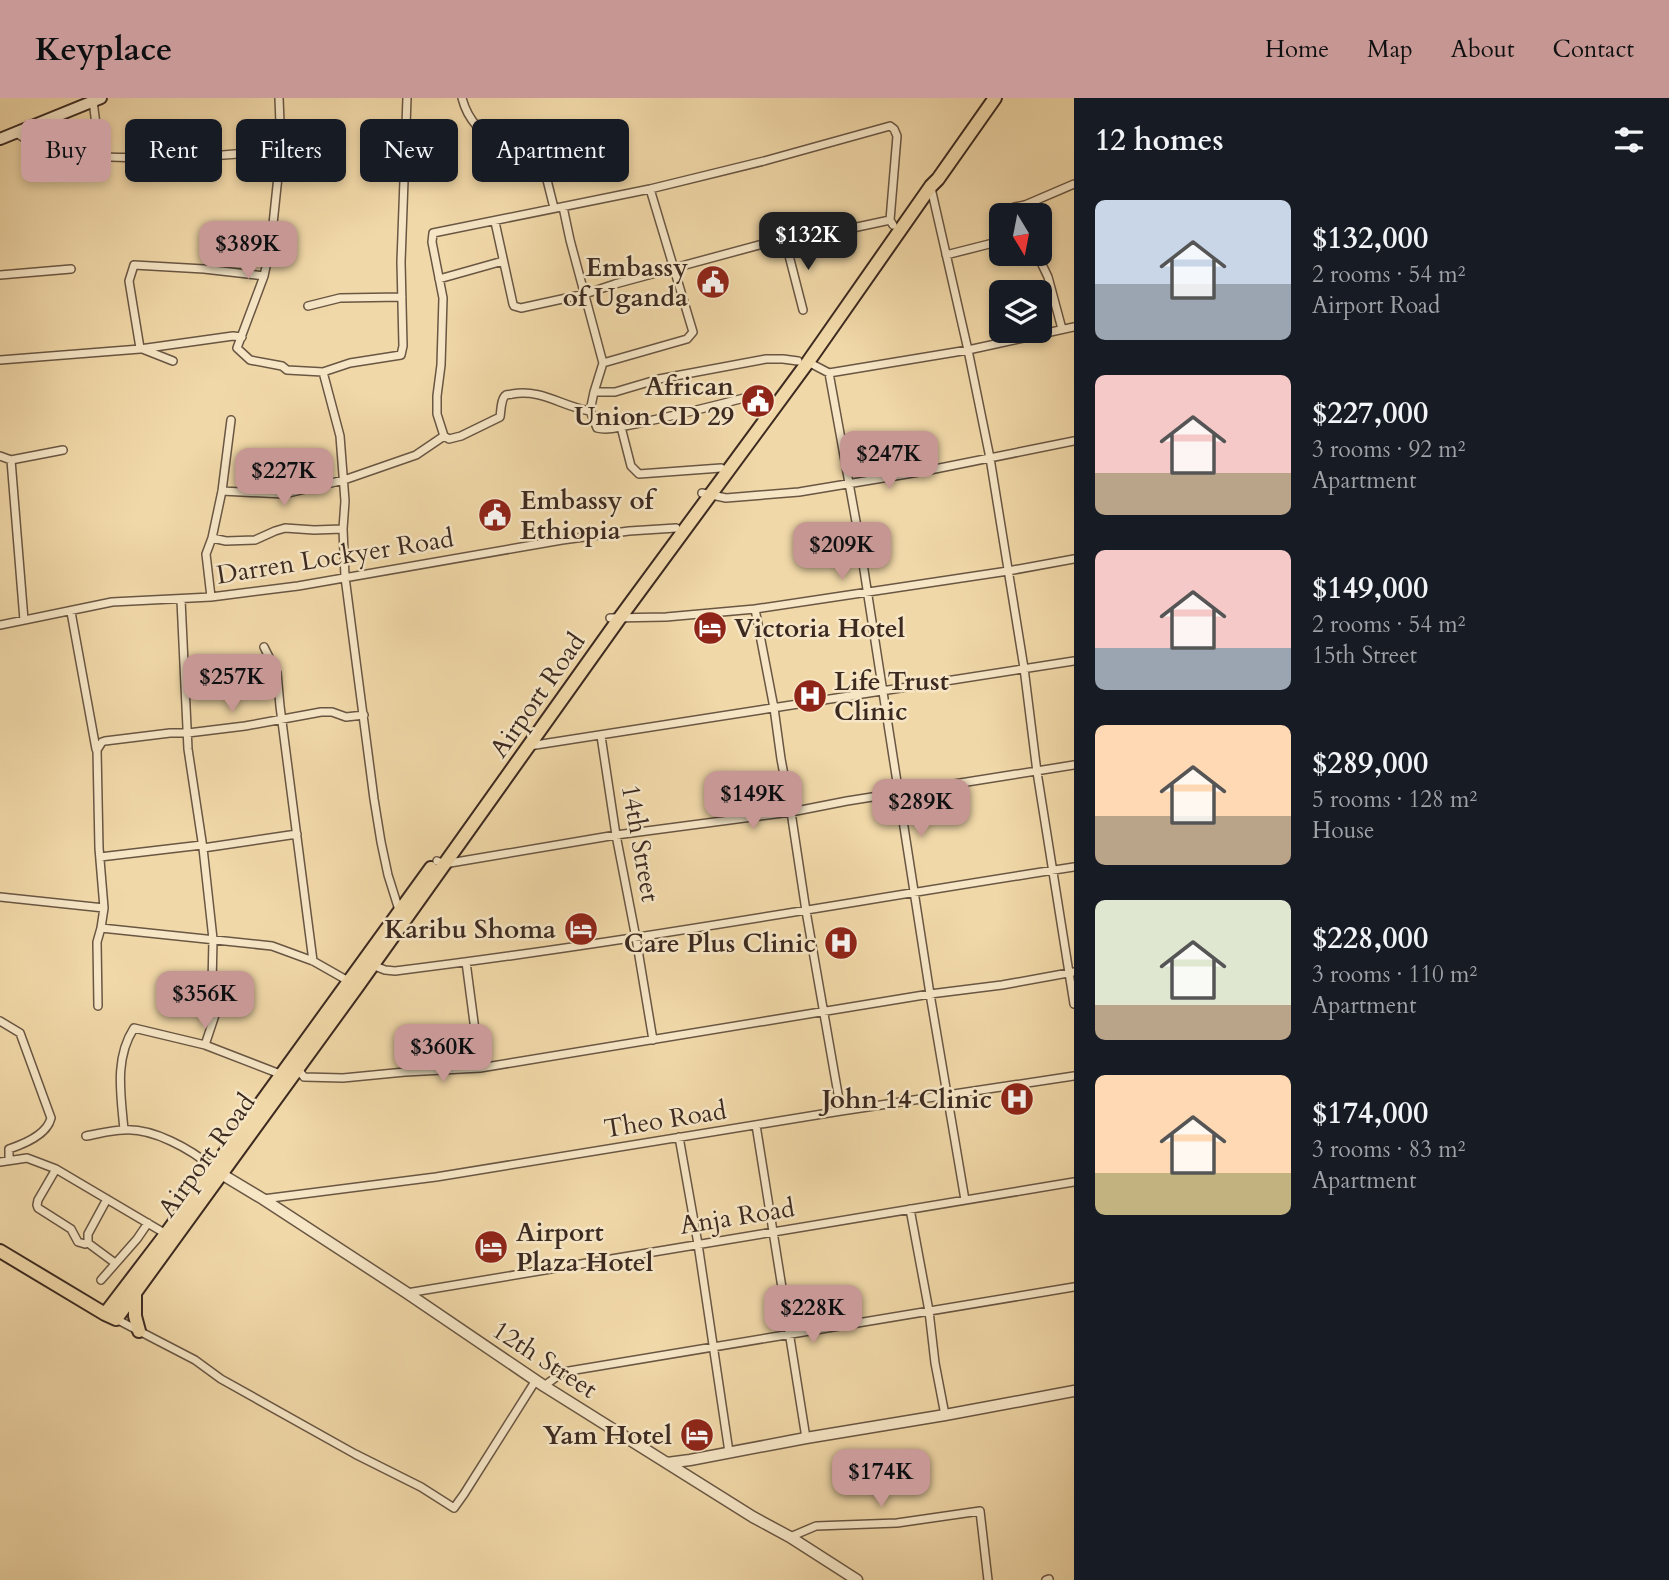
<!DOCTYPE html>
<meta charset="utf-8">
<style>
:root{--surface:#171b24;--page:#20242c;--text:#f1f3f6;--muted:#9ea1a6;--accent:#c59692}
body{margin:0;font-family:Cardo,serif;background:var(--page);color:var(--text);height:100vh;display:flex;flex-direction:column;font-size:26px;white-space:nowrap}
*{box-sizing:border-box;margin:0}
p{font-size:23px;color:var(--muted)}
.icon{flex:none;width:38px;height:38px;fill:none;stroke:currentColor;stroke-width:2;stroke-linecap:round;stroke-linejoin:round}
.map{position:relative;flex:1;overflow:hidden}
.details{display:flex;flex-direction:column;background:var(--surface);width:595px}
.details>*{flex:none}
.guide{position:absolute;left:21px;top:21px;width:665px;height:63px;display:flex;gap:14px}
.needle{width:46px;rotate:170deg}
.tools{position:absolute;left:989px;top:105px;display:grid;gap:14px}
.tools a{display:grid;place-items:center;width:63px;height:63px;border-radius:10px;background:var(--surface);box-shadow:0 4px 10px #0003;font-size:35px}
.price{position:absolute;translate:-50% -60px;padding:0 16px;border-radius:14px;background:var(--accent);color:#111;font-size:23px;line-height:46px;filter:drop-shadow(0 2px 4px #0008)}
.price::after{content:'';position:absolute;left:50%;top:42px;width:21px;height:16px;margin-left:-10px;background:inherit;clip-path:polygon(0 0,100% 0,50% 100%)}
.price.current{background:#222;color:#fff}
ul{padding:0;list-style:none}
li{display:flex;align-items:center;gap:21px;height:175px;padding:0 21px}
li span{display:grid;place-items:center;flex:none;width:196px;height:140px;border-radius:10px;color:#555}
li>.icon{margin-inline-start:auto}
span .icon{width:84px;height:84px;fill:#fffc;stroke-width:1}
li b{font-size:30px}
h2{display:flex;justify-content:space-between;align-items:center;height:84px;padding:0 21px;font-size:30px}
.pill{padding:0 24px;border-radius:10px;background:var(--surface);box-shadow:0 4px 10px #0003;font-size:24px;line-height:63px}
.pill.current{background:var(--accent);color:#111}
header{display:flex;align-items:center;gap:42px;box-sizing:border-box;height:98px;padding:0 35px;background:var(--accent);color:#111}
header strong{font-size:33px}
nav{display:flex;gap:38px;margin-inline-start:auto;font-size:24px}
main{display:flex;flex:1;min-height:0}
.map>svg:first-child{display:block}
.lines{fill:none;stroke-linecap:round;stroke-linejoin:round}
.minor-casing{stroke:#695643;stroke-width:10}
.tertiary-casing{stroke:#695643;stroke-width:13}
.secondary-casing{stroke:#3c2a21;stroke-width:14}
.primary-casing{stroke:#3c2a21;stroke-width:16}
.minor{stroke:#f6e6c6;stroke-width:7}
.tertiary{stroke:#f6e6c6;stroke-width:10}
.secondary{stroke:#f6e6c6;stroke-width:10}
.primary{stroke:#f1d8a8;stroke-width:12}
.labels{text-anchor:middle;stroke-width:5;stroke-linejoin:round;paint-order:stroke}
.poi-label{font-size:26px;font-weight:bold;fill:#3c2a21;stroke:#f6e6c6;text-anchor:end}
.street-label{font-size:26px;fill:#3c2a21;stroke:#f6e6c6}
</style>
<header>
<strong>Keyplace</strong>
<nav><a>Home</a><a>Map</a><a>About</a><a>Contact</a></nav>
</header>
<main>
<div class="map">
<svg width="1074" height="1482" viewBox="0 0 1074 1482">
<rect width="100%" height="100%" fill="#f1d8a8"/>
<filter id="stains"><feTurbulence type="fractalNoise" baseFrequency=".00286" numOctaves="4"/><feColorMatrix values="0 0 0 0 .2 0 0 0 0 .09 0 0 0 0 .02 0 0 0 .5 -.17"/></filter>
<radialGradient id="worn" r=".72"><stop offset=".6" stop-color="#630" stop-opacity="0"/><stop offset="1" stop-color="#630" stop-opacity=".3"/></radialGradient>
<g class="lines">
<!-- minor casing -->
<g class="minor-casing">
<path id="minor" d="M279 0 281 50 271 145 264 178 237 250 250 262 282 268 287 272 323 274
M462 0C467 20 484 43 506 44 516 44 524 43 534 44L539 50 553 106
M93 3 100 58
M15 34C24 40 33 47 44 50 78 60 116 60 152 59 195 59 238 58 281 50
M931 90 968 252 990 360 1024 570 1037 674 1074 906
M563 109 570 142 603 265 594 294 590 313 597 330C609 333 624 328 635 326 673 318 710 309 748 299L752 304 766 308
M1016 117 1015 109 1025 107 1074 86
M495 124 513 206 514 208 521 210 585 196 615 186 774 143 834 134 890 122
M785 142 803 212
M1037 156 1048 179 1062 231
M946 157 1001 143
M0 177 71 171
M439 181 503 163
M308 208 340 200 402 199
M0 262 140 251 233 238 242 239
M173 263 140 250 129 183 134 167 204 171 264 178
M808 264 829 275 968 252 1074 229
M603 265 687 241 693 234 650 91
M829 275 859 440 930 896 965 1102
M594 294H615L659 281 766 261H783L798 263
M590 313C560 308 543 291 512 296 510 297 508 296 506 297 501 300 501 313 500 319L461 338 449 341 444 338 437 316V298L441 267 443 200 432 144 433 135 650 91 764 63 890 28 894 31 897 38 890 122 893 127
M621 329 631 368 639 376 721 370
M0 358 11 362 63 352
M11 362 24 522
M222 393 284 396 344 382 416 357 444 338
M702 395 726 400 799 394 925 373 1074 343
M212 440 226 443 255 442 275 433 285 430 314 432 343 431
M211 499 206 456 212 440 222 393 231 322
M181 502 188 651 203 750 213 841 212 887 216 914 205 947
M755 511 774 610 781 661 791 714 806 813 841 1013
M71 514 96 651
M610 520 666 519 755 511 1008 473 1074 461
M0 527 112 504 211 499 298 488 562 442 629 433 676 430
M264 549 277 575 280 608 313 863
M601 638 616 737 636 840 653 942
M529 648 1074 563
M203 750 297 736
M100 759 202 747
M437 763 444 766 616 737 791 714 847 703 1074 667
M0 799 104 810
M399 812 388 777 381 744 374 701 345 479 343 431 345 403 340 338 323 274 350 265 401 257 403 248 401 164 407 0
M101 830 272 848 313 863 350 884
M466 864 480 970
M372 867 385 872 395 873C623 845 848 804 1074 769
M98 908 97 844 101 830 104 810 99 750 97 652 102 644 105 643 170 635H188L245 628 321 614H332L346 619 364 617
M0 923 20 935 51 1020C47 1037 24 1046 9 1051V1062
M297 970 304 979 343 980 405 974 480 970 930 896 1002 887 1074 874
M756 1027 806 1340
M124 1032C121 997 114 961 134 930L205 947 280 976
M86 1038C98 1036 111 1032 124 1032 153 1030 191 1051 213 1070
M679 1039 698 1146 729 1354
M0 1064 27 1060 56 1071 166 1136
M56 1071 38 1102 37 1107 38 1110 71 1131 78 1144 85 1146 88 1145 115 1165
M263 1101 436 1079 841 1013 1074 978
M910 1111 929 1213 935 1265 945 1317
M88 1145V1136L107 1101
M101 1182 137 1141 148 1125
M407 1195 1074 1084
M116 1221 195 1262 221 1281 355 1356 421 1389 454 1410 464 1396 536 1282
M544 1288 563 1274 1074 1189
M790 1439 816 1428 897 1425 980 1413 988 1482
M1046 1482 1049 1481"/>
</g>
<!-- tertiary casing -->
<g class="tertiary-casing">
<path id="tertiary" d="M218 1074 263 1101 407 1195 544 1288 753 1419 790 1439 857 1482
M667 1365 690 1362 806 1340 945 1317 1074 1293"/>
</g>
<!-- secondary casing -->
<g class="secondary-casing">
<path id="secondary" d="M0 41 101 0"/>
</g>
<!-- primary casing -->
<g class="primary-casing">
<path id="primary" d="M0 1153 105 1216 116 1221 357 889 619 521 808 264 931 88 938 81 995 0
M135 1195V1218L139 1233
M105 1216 166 1136 431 770"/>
</g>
<!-- minor -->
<use href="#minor" class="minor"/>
<!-- tertiary -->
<use href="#tertiary" class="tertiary"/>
<!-- secondary -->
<use href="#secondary" class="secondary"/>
<!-- primary -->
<use href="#primary" class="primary"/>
</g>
<!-- icons -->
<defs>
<g id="civic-disc" transform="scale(1.75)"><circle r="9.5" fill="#8f2418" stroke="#f6e6c6"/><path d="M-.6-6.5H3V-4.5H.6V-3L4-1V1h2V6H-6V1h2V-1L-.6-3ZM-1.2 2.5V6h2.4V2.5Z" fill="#fff"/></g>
<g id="hotel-disc" transform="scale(1.75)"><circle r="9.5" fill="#8f2418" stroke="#f6e6c6"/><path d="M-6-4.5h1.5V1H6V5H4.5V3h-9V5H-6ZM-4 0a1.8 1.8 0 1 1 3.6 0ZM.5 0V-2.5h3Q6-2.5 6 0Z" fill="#fff"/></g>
<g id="hospital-disc" transform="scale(1.75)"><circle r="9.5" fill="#8f2418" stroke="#f6e6c6"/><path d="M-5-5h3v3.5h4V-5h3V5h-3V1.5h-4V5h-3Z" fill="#fff"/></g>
</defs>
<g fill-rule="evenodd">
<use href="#civic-disc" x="713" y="184"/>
<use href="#civic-disc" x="758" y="303"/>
<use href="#civic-disc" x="495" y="417"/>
<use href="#hotel-disc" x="710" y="530"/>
<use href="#hospital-disc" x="810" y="598"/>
<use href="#hotel-disc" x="581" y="831"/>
<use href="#hospital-disc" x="841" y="845"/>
<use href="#hospital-disc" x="1017" y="1001"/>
<use href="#hotel-disc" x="491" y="1149"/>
<use href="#hotel-disc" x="697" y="1337"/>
</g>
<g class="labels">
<!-- poi labels -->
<g class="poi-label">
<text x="688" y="178">Embassy<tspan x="688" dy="30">of Uganda</tspan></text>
<text x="734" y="297">African<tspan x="734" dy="30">Union CD 29</tspan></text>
<text x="520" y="411" text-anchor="start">Embassy of<tspan x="520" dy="30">Ethiopia</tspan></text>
<text x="734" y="539" text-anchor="start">Victoria Hotel</text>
<text x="834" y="592" text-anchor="start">Life Trust<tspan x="834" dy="30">Clinic</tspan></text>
<text x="556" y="840">Karibu Shoma</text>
<text x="816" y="854">Care Plus Clinic</text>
<text x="992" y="1010">John 14 Clinic</text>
<text x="516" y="1143" text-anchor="start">Airport<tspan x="516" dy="30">Plaza Hotel</tspan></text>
<text x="672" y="1346">Yam Hotel</text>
</g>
<!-- street labels -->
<g class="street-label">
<text transform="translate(335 458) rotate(-9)" y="9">Darren Lockyer Road</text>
<text transform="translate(537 597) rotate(-55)" y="9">Airport Road</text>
<text transform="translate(641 745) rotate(80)" y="9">14th Street</text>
<text transform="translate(665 1021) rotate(-9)" y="9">Theo Road</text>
<text transform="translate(206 1057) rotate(-54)" y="9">Airport Road</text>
<text transform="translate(737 1118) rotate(-9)" y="9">Anja Road</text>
<text transform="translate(545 1261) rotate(33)" y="9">12th Street</text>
</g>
</g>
<rect width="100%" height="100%" filter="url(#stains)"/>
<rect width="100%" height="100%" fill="url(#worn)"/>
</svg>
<div class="tools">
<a><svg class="needle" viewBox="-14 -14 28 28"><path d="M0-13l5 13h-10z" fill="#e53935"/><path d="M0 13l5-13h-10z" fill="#9ea1a6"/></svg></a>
<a><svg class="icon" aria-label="layers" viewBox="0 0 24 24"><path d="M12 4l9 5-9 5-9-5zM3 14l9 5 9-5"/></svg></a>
</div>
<b class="price current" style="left:808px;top:174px">$132K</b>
<b class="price" style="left:248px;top:183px">$389K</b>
<b class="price" style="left:889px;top:393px">$247K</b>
<b class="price" style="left:284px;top:410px">$227K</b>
<b class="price" style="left:842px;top:484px">$209K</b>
<b class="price" style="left:232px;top:616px">$257K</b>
<b class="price" style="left:753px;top:733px">$149K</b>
<b class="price" style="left:921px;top:741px">$289K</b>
<b class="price" style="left:205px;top:933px">$356K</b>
<b class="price" style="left:443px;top:986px">$360K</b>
<b class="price" style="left:813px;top:1247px">$228K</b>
<b class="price" style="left:881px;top:1411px">$174K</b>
<div class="guide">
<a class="pill current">Buy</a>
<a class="pill">Rent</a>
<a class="pill">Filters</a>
<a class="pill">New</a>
<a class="pill">Apartment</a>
</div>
</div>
<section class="details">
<h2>12 homes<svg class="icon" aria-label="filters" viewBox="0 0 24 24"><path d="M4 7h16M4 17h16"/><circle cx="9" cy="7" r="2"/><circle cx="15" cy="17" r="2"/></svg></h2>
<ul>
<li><span style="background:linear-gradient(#c9d6e8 60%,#9aa5b1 0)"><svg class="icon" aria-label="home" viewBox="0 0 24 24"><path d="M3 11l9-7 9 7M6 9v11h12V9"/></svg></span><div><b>$132,000</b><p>2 rooms · 54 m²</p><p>Airport Road</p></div></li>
<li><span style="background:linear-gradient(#f6c9c9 70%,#b9a48a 0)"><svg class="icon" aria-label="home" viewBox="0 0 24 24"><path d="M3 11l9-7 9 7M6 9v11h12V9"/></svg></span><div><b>$227,000</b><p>3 rooms · 92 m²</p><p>Apartment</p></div></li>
<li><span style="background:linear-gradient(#f6c9c9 70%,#9aa5b1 0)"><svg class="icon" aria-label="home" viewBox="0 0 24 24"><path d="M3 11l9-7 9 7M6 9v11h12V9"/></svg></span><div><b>$149,000</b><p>2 rooms · 54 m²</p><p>15th Street</p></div></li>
<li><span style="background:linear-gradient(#ffd9b3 65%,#b9a48a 0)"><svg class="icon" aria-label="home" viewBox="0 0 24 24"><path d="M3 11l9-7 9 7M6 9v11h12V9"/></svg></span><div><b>$289,000</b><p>5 rooms · 128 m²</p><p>House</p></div></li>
<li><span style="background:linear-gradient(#dfe7d0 75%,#b9a48a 0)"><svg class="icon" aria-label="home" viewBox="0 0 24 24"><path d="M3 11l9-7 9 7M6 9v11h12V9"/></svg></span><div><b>$228,000</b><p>3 rooms · 110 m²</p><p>Apartment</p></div></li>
<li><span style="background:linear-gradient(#ffd9b3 70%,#c2b280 0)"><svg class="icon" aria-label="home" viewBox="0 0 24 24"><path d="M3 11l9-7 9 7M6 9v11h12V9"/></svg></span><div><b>$174,000</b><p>3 rooms · 83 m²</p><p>Apartment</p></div></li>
</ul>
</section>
</main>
